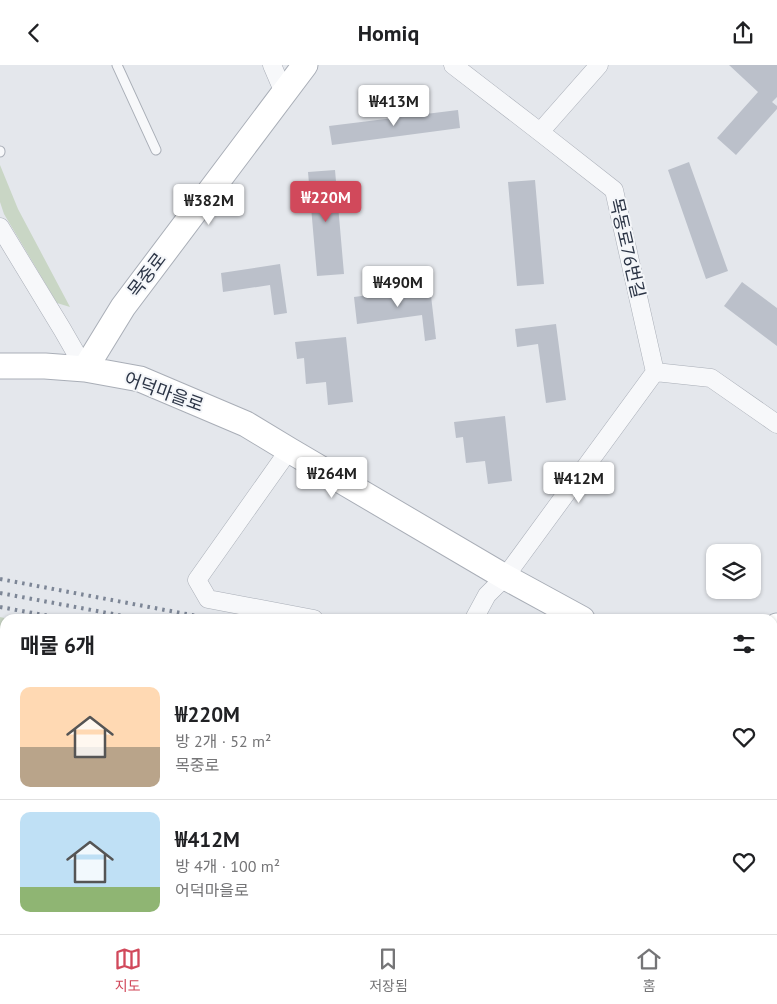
<!DOCTYPE html>
<html lang="ko">
<meta charset="utf-8">
<style>
:root{--surface:#fff;--page:#f6f6f6;--text:#202124;--muted:#757577;--line:#e0e0e0;--accent:#d1495b}
body{margin:0;font-family:"PT Sans","Noto Sans KR",sans-serif;background:var(--page);color:var(--text);height:100vh;display:flex;flex-direction:column;font-size:19px;white-space:nowrap}
*{box-sizing:border-box;margin:0}
p{font-size:16px;color:var(--muted)}
.icon{flex:none;width:28px;height:28px;fill:none;stroke:currentColor;stroke-width:2;stroke-linecap:round;stroke-linejoin:round}
.map{position:relative;flex:1;overflow:hidden}
.side{position:absolute;left:0px;top:549px;width:778px;height:321px;display:flex;flex-direction:column;background:var(--surface);border-radius:15px 15px 0 0;box-shadow:0 1px 4px #0004}
.side>*{flex:none}
.buttons{position:absolute;left:706px;top:479px;display:grid;gap:10px}
.buttons a{display:grid;place-items:center;width:55px;height:55px;border-radius:10px;background:var(--surface);box-shadow:0 1px 4px #0004;font-size:25px}
.price{position:absolute;translate:-50% -42px;padding:0 11px;border-radius:5px;background:#fff;color:#222;font-size:16px;line-height:32px;filter:drop-shadow(0 1px 2px #0008)}
.price::after{content:'';position:absolute;left:50%;top:30px;width:15px;height:11px;margin-left:-8px;background:inherit;clip-path:polygon(0 0,100% 0,50% 100%)}
.price.selected{background:var(--accent);color:#fff}
ul{padding:0;list-style:none}
li{display:flex;align-items:center;gap:15px;height:125px;padding:0 20px}
li+li{border-top:1px solid var(--line)}
li span{display:grid;place-items:center;flex:none;width:140px;height:100px;border-radius:10px;color:#555}
li>.icon{margin-inline-start:auto}
span .icon{width:60px;height:60px;fill:#fffc;stroke-width:1}
li b{font-size:21px}
h2{display:flex;justify-content:space-between;align-items:center;height:60px;padding:0 20px;font-size:21px}
header{display:flex;justify-content:space-between;align-items:center;height:65px;padding:0 20px;background:var(--surface);font-size:22px;font-weight:700}
.tab-bar{display:flex;justify-content:space-around;align-items:center;height:70px;border-top:1px solid var(--line);background:var(--surface);font-size:14px;color:var(--muted)}
.tab-bar a{display:grid;justify-items:center;gap:2px}
.tab-bar .selected{color:var(--accent)}
.map>svg:first-child{display:block}
.built{fill:#d2d6de}
.green{fill:#c9d6c5}
.building{fill:#bbc0ca}
.lines{fill:none;stroke-linecap:round;stroke-linejoin:round}
.lane-casing{stroke:#a9aeb7;stroke-width:11}
.street-casing{stroke:#a9aeb7;stroke-width:19}
.secondary-casing{stroke:#a9aeb7;stroke-width:27}
.path{stroke:#c2c5cb;stroke-width:3;stroke-dasharray:4 4;stroke-linecap:butt}
.lane{stroke:#f7f8fa;stroke-width:9}
.street{stroke:#f7f8fa;stroke-width:18}
.secondary{stroke:#fff;stroke-width:25}
.rail{stroke:#7d8696;stroke-width:4;stroke-dasharray:2.5 5;stroke-linecap:butt}
.labels{text-anchor:middle;stroke-width:4;stroke-linejoin:round;paint-order:stroke}
.street-label{font-size:18px;fill:#2b3445;stroke:#f4f6f9}
</style>
<header><svg class="icon" aria-label="back" viewBox="0 0 24 24"><path d="M15 5l-7 7 7 7"/></svg>Homiq<svg class="icon" aria-label="share" viewBox="0 0 24 24"><path d="M12 15V3M7 8l5-5 5 5M5 13v7h14v-7"/></svg></header>
<div class="map">
<svg width="777" height="869" viewBox="0 0 777 869">
<rect width="100%" height="100%" fill="#e4e7ec"/>
<!-- built -->
<path class="built" d="M777 594V642L773 640 772 600Z"/>
<!-- green -->
<path class="green" d="M0 100 18 144 70 242 57 238 4 149 0 137Z
M0 552 9 554H5V802H0Z
M773 759 777 762V869H580L567 865H772Z"/>
<!-- building -->
<path class="building" d="M729 0H777V32L772 37 777 41V44L736 90 717 73 758 27Z
M458 45 460 63 332 80 329 61Z
M689 97 728 206 706 214 668 105Z
M335 105 344 209 317 211 308 107Z
M535 115 544 219 517 221 508 117Z
M280 199 287 248 274 250 270 220 223 227 221 208Z
M742 217 777 243V281L724 241Z
M430 222 436 274 425 276 422 250 357 259 354 232Z
M556 259 566 335 546 338 538 279 517 282 515 264Z
M346 272 353 337 328 340 326 317 306 319 304 293 297 294 295 277Z
M505 351 512 416 488 419 485 396 466 398 463 372 456 373 454 357Z"/>
<g class="lines">
<!-- lane casing -->
<g class="lane-casing">
<path id="lane" d="M117 0 156 85
M0 86V87"/>
</g>
<!-- street casing -->
<g class="street-casing">
<path id="street" d="M272 0 284 28
M453 0 540 67 614 125 655 307 711 313 777 359
M540 67 599 0
M0 162 62 264 85 304
M289 385 197 515 208 534 314 554
M474 554 487 530 505 512 655 307"/>
</g>
<!-- secondary casing -->
<g class="secondary-casing">
<path id="secondary" d="M0 301H45L85 304 140 314 246 359 289 385 505 512 582 554
M85 304 123 242 305 0
M772 567 777 561
M772 656 777 659
M0 863H5
M116 865 205 869"/>
</g>
<!-- path -->
<path class="path" d="M0 607H5
M0 638 5 640
M0 654 1 662
M0 666 5 657
M0 752 5 750
M772 833 777 836
M772 860 777 859
M614 865 627 869
M629 865 630 869
M751 865 754 869
M657 869 664 865"/>
<!-- lane -->
<use href="#lane" class="lane"/>
<!-- street -->
<use href="#street" class="street"/>
<!-- secondary -->
<use href="#secondary" class="secondary"/>
<!-- rail -->
<path class="rail" d="M0 514 213 554
M0 528 140 554
M0 542 66 554
M772 706 777 709
M772 732 777 735
M772 746 777 749"/>
</g>
<g class="labels">
<!-- street labels -->
<g class="street-label">
<text transform="translate(627 183) rotate(77)" y="6">목동로76번길</text>
<text transform="translate(147 210) rotate(-53)" y="6">목중로</text>
<text transform="translate(164 327) rotate(20)" y="6">어덕마을로</text>
</g>
</g>
</svg>
<div class="buttons">
<a><svg class="icon" aria-label="layers" viewBox="0 0 24 24"><path d="M12 4l9 5-9 5-9-5zM3 14l9 5 9-5"/></svg></a>
</div>
<b class="price" style="left:394px;top:62px">₩413M</b>
<b class="price selected" style="left:326px;top:158px">₩220M</b>
<b class="price" style="left:209px;top:161px">₩382M</b>
<b class="price" style="left:398px;top:243px">₩490M</b>
<b class="price" style="left:332px;top:434px">₩264M</b>
<b class="price" style="left:579px;top:439px">₩412M</b>
<section class="side">
<h2>매물 6개<svg class="icon" aria-label="filters" viewBox="0 0 24 24"><path d="M4 7h16M4 17h16"/><circle cx="9" cy="7" r="2"/><circle cx="15" cy="17" r="2"/></svg></h2>
<ul>
<li><span style="background:linear-gradient(#ffd9b3 60%,#b9a48a 0)"><svg class="icon" aria-label="home" viewBox="0 0 24 24"><path d="M3 11l9-7 9 7M6 9v11h12V9"/></svg></span><div><b>₩220M</b><p>방 2개 · 52 m²</p><p>목중로</p></div><svg class="icon" aria-label="heart" viewBox="0 0 24 24"><path d="M12 20l-8-8c-3-5 5-10 8-4 3-6 11-1 8 4z"/></svg></li>
<li><span style="background:linear-gradient(#bfe0f5 75%,#8fb573 0)"><svg class="icon" aria-label="home" viewBox="0 0 24 24"><path d="M3 11l9-7 9 7M6 9v11h12V9"/></svg></span><div><b>₩412M</b><p>방 4개 · 100 m²</p><p>어덕마을로</p></div><svg class="icon" aria-label="heart" viewBox="0 0 24 24"><path d="M12 20l-8-8c-3-5 5-10 8-4 3-6 11-1 8 4z"/></svg></li>
</ul>
</section>
</div>
<nav class="tab-bar">
<a class="selected"><svg class="icon" aria-label="map" viewBox="0 0 24 24"><path d="M3 6l6-2 6 2 6-2v14l-6 2-6-2-6 2zM9 4v14M15 6v14"/></svg>지도</a>
<a><svg class="icon" aria-label="saved" viewBox="0 0 24 24"><path d="M7 4h10v16l-5-4-5 4z"/></svg>저장됨</a>
<a><svg class="icon" aria-label="home" viewBox="0 0 24 24"><path d="M3 11l9-7 9 7M6 9v11h12V9"/></svg>홈</a>
</nav>
